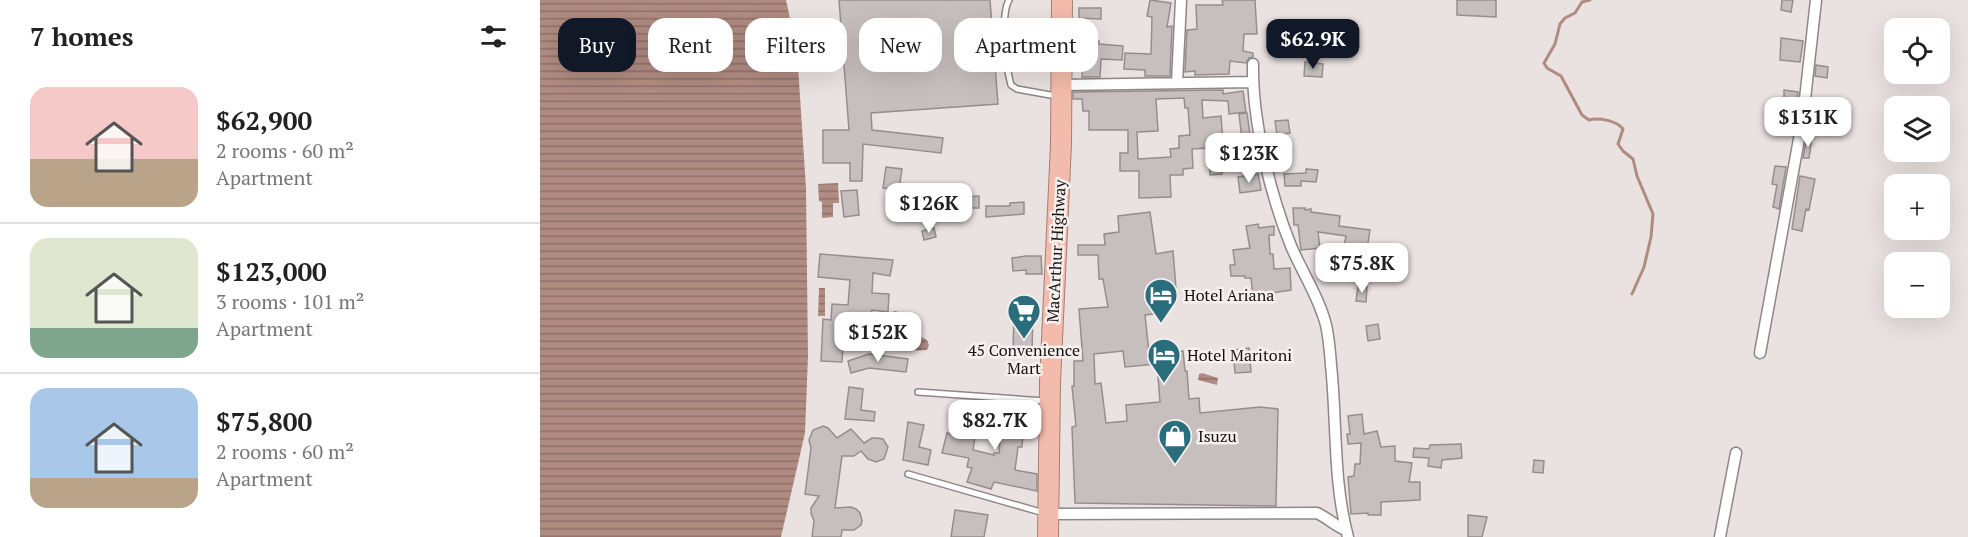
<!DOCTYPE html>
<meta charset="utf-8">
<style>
:root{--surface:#fff;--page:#f6f6f6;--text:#222;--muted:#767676;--line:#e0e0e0;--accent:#111827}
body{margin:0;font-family:"PT Serif",serif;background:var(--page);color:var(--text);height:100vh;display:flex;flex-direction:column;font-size:22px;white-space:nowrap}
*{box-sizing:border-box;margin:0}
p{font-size:20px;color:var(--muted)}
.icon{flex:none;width:33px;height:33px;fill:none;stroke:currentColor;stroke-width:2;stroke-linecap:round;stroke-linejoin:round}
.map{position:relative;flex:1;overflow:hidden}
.sheet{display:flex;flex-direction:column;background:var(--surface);width:540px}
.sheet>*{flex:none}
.hud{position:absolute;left:18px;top:18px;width:570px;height:54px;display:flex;gap:12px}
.buttons{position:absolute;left:1344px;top:18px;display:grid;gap:12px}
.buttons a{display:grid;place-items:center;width:66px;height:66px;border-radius:12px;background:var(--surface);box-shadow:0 6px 24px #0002;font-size:30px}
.price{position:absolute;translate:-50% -51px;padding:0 14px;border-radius:12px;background:#fff;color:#222;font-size:20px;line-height:39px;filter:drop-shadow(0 2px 3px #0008)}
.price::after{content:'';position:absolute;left:50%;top:36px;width:18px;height:14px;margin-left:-9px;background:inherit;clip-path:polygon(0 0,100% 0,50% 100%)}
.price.current{background:var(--accent);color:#fff}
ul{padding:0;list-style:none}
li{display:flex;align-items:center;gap:18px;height:150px;padding:0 30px}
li+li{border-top:2px solid var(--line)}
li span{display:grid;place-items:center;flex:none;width:168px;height:120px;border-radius:18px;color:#555}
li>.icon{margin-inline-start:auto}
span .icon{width:72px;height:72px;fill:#fffc;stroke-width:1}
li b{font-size:26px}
h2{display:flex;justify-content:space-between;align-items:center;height:72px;padding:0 30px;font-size:26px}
.chip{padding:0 21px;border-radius:18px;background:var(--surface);box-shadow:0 6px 24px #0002;font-size:21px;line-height:54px}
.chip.current{background:var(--accent);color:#fff}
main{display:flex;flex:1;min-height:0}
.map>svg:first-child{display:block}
.water{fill:url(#water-rules)}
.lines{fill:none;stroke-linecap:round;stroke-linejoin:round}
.stream{stroke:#b08b81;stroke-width:3}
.building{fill:#c6bfbd;stroke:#958e8c;stroke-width:1.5;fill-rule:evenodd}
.lane-casing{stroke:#8e8785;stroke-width:8}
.street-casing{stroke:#8e8785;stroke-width:13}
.highway-casing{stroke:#a57f75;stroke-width:22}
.lane{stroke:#fff;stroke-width:5}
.street{stroke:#fff;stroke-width:10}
.highway{stroke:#f3bbab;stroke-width:20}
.labels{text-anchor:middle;stroke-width:5;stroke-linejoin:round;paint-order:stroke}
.street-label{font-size:16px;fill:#131010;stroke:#f7f0ee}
.poi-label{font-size:16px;fill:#131010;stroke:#f7f0ee;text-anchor:start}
</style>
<main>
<section class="sheet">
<h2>7 homes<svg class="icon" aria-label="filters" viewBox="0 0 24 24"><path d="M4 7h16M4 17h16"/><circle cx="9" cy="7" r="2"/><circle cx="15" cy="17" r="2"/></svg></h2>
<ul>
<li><span style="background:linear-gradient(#f6c9c9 60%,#b9a48a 0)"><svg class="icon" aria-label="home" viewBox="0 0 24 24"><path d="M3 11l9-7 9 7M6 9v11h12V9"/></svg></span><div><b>$62,900</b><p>2 rooms · 60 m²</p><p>Apartment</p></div></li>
<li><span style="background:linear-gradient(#dfe7d0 75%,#7fa58c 0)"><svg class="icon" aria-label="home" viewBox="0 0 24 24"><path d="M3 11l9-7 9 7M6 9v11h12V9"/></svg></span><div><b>$123,000</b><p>3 rooms · 101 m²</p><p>Apartment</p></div></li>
<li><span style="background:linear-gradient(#a9c7e8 75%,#b9a48a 0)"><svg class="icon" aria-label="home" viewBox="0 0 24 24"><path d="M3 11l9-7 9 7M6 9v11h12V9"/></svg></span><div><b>$75,800</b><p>2 rooms · 60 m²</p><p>Apartment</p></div></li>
</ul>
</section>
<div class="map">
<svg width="1428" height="537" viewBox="0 0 1428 537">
<defs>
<pattern id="water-rules" width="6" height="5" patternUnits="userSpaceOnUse" patternTransform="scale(1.5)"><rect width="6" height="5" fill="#b08b81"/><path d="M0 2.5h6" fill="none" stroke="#8e7068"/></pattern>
</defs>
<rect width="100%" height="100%" fill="#eae2e0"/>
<!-- water -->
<path class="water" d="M0 0H246L257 51 266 188 268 356 265 433 241 537H0Z
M298 183 299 203H293V217L282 218V202L279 201 278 184Z
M279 288H285V316H278Z
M355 311 368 315 375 333 387 340 389 345 387 350C378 351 369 351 364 343L368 333 367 328 350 317V314Z
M662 373 678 378 677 385 658 380 659 374Z"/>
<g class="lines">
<!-- stream -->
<path class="stream" d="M1050 0 1042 2 1035 13 1025 18 1020 24 1015 44 1004 63 1007 68 1021 76 1042 115 1049 120C1059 117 1077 121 1083 129L1078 144 1083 151 1093 159 1097 176 1113 214 1111 237 1104 267 1092 294"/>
</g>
<!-- building -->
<path class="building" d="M299 0H450L458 104 331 113 332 130 403 138 401 153 323 144 322 181H310V163H283V130H309Z
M610 0 631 3 627 27 632 26 630 76H605V70L584 69 585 53 611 54 612 17 607 16Z
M682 0H715L717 34H704L703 51 713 53V57L709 58 706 63 690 61 689 74 655 75V71L645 72 647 30 657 29 656 5H683Z
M917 0H956V17L917 15Z
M1242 0H1253L1251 12 1241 10Z
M539 8H561V19L539 18Z
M534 37 547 38V41H559V44L583 46 582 60 561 59 560 77H542L543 56 534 55Z
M1241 38 1263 41 1260 62 1240 60Z
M765 62 783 64 782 77 764 76Z
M1276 65 1288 67 1287 78 1275 76Z
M683 90V94L703 91 706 112 689 114 688 101 662 100 663 118 681 116 683 142 702 140 699 114 707 113 713 155 681 158 682 174 670 175 668 148 652 149 653 168 643 169V175H630L631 197 599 198V171H580V153H588V130H549V111H543L542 99H533V92ZM644 98 645 108H648L650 135 639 136V148L630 149 631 157 598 159 597 132 618 131 616 99Z
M1244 90 1258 92 1257 99 1244 98Z
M1285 109 1294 110 1292 121 1284 120Z
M748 120 750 133 737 135 735 121Z
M1239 121 1248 123 1246 133 1237 132Z
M1267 136 1272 137 1269 158H1263Z
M1235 166 1246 167 1239 209 1233 207 1237 185 1232 184Z
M346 167 362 169 359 190 343 188Z
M766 169 778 170 776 182 761 181V186H745L744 174 766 173Z
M718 174 721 190 700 193 698 177Z
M1260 176 1275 179 1269 210 1266 209 1262 231 1252 229Z
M317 190 319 215 304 217 301 191Z
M439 196V208H426V197Z
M484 202V214L446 217V206H470V203Z
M753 208H765V210L771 209V212L800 216 799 226 830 230 827 249 804 246 806 236 778 232 780 248 761 250 758 225H754Z
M610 212 616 254 633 251 636 288 626 289 629 312 605 315 609 353 643 351 645 371H647L649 399 659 398 660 413 720 407 738 409 736 506 535 503 532 427 536 426 532 386H534V361H543L539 309 568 307 563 279H559L558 255H538V245H565L564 234 579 232 578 216ZM583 351 585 367 617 364 620 402 586 405 587 421 566 423 561 383 555 384 554 354Z
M718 224 719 228 734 226V235H729L730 254H733L734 269 750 268 751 290 713 296 711 278H705V276H691L690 265H695L693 250 710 248 706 226Z
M394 228 396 237 384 240 382 231Z
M280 254 353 260 350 276 333 273 332 293 349 294 348 312 332 310 330 332 304 330 302 362 281 361 283 319 291 320 292 304 308 305 310 280 278 277Z
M486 256H501L502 274H486V270L473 271 472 258Z
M818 286 827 287 826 302 816 301Z
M474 307H493L492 356H473Z
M838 324 840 339 828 341 826 326Z
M709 348 711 372 695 373 693 350Z
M329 354 368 359 366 372 329 368 311 373 308 361Z
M309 387 323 389 321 410 335 412 334 421 305 419Z
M461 406 485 408 482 447H478L475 470 497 474V491L454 482 451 489 427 482 432 468 427 467 429 458 402 453 407 433 421 436V434L435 437 433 450 454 455V453H459L460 436 430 433 432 418 460 421Z
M822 414 824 434 837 431 841 447 855 446V461L872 463 869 482H880V500L841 502V515H828V513L811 514 808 477 814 476 815 464H820L821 443 808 444 807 434H810L808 416Z
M368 422 384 425 379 447 391 450 388 465 363 460Z
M283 426 288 428 297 438 311 429 324 443 332 438H337L343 439 348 447 344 459 336 462 328 459 321 451 314 456H302L295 508 311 507 316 509 320 513 322 521 321 525 314 530H302L301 537H272L274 521 271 513V508L279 496 265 494 271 448 269 440 273 430Z
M921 444 922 458 902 460 901 468 888 466 889 458 873 457 874 448 889 449 890 445Z
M994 460 1004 461 1003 473 993 472Z
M415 510 448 515 444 537H411Z
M928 515 947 517 942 537H928Z"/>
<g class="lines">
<!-- lane casing -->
<g class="lane-casing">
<path id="lane" d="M469 0C460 15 466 67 471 85L477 89 516 96
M378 392 505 401
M368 474 504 513"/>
</g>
<!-- street casing -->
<g class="street-casing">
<path id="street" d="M713 64C712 120 730 194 751 246 762 272 779 297 786 325 789 338 790 352 791 365 797 422 793 482 808 537
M637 83 641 0
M522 85 713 82
M1220 353 1263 117 1276 0
M508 514 777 513C788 518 795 526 806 530
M1180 537 1196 453"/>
</g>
<!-- highway casing -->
<g class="highway-casing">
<path id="highway" d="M508 537 510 383 521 144 522 0"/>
</g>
<!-- lane -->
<use href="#lane" class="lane"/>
<!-- street -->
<use href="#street" class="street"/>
<!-- highway -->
<use href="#highway" class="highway"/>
</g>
<!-- icons -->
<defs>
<g id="hotel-pin" transform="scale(1.725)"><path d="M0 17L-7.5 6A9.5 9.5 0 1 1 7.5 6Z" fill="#2a6e7e" stroke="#f7f0ee"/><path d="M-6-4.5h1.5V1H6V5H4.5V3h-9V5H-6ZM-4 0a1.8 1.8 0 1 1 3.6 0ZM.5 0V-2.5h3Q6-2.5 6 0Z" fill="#fff"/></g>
<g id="supermarket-pin" transform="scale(1.725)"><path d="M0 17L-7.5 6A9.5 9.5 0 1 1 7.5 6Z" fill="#2a6e7e" stroke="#f7f0ee"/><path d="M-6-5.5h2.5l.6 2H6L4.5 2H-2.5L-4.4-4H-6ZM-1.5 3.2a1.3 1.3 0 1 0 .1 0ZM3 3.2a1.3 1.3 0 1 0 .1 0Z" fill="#fff"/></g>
<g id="shop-pin" transform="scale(1.725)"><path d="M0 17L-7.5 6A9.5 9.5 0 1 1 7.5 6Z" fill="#2a6e7e" stroke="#f7f0ee"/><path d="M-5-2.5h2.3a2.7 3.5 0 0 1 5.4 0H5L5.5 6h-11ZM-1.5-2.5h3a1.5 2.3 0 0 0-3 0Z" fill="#fff"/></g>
</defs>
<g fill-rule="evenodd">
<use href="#hotel-pin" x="621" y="295"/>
<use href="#supermarket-pin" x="484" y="311"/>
<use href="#hotel-pin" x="624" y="355"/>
<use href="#shop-pin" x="635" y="436"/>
</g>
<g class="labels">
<!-- street labels -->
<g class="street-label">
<text transform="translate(516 251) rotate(-87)" y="6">MacArthur Highway</text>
</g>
<!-- poi labels -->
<g class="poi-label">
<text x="644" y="301">Hotel Ariana</text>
<text x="484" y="356" text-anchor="middle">45 Convenience<tspan x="484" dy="18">Mart</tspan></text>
<text x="647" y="361">Hotel Maritoni</text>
<text x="658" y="442">Isuzu</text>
</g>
</g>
</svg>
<div class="buttons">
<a><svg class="icon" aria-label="locate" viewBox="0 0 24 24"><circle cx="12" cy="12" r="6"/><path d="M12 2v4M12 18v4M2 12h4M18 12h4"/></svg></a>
<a><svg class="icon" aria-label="layers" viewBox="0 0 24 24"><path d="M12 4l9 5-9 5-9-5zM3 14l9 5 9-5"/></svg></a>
<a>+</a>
<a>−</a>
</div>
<b class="price current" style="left:773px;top:70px">$62.9K</b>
<b class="price" style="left:1268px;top:148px">$131K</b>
<b class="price" style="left:709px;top:184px">$123K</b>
<b class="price" style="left:389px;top:234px">$126K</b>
<b class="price" style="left:822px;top:294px">$75.8K</b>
<b class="price" style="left:338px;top:363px">$152K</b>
<b class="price" style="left:455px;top:451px">$82.7K</b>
<div class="hud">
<a class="chip current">Buy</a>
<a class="chip">Rent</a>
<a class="chip">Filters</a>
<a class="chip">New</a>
<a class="chip">Apartment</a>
</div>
</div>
</main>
